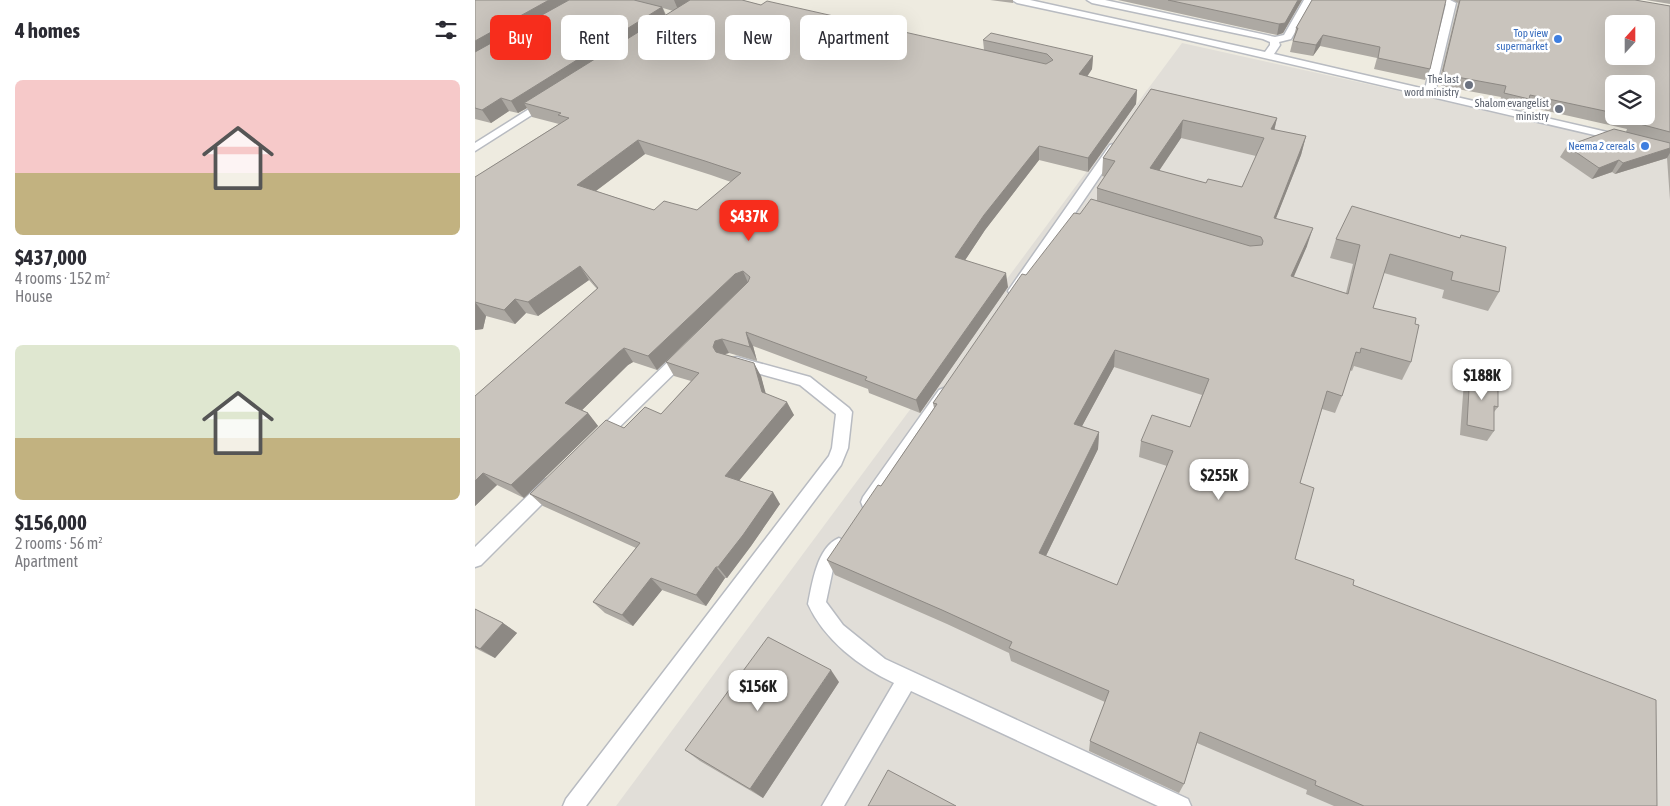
<!DOCTYPE html>
<meta charset="utf-8">
<style>
:root{--surface:#fff;--page:#f2f2f3;--text:#2b2b33;--muted:#7c7c81;--accent:#f72d1c}
body{margin:0;font-family:"Asap Condensed",sans-serif;background:var(--page);color:var(--text);height:100vh;display:flex;flex-direction:column;font-size:19px;white-space:nowrap}
*{box-sizing:border-box;margin:0}
p{font-size:16px;color:var(--muted)}
.icon{flex:none;width:28px;height:28px;fill:none;stroke:currentColor;stroke-width:2;stroke-linecap:round;stroke-linejoin:round}
.map{position:relative;flex:1;overflow:hidden}
.sheet{display:flex;flex-direction:column;background:var(--surface);width:475px}
.sheet>*{flex:none}
.guide{position:absolute;left:15px;top:15px;width:475px;height:45px;display:flex;gap:10px}
.needle{width:32px;rotate:21deg}
.fabs{position:absolute;left:1130px;top:15px;display:grid;gap:10px}
.fabs a{display:grid;place-items:center;width:50px;height:50px;border-radius:8px;background:var(--surface);box-shadow:0 5px 20px #0002;font-size:25px}
.price{position:absolute;translate:-50% -42px;padding:0 11px;border-radius:10px;background:#fff;color:#222;font-size:16px;line-height:32px;filter:drop-shadow(0 1px 2px #0008)}
.price::after{content:'';position:absolute;left:50%;top:30px;width:15px;height:11px;margin-left:-8px;background:inherit;clip-path:polygon(0 0,100% 0,50% 100%)}
.price.on{background:var(--accent);color:#fff}
ul{padding:0;list-style:none}
li{display:grid;align-content:center;gap:10px;height:265px;padding:0 15px}
li span{display:grid;place-items:center;height:155px;border-radius:8px;color:#555}
li>.icon{margin-inline-start:auto}
span .icon{width:90px;height:90px;fill:#fffc;stroke-width:1}
li b{font-size:21px}
h2{display:flex;justify-content:space-between;align-items:center;height:60px;padding:0 15px;font-size:21px}
.pill{padding:0 18px;border-radius:8px;background:var(--surface);box-shadow:0 5px 20px #0002;font-size:18px;line-height:45px}
.pill.on{background:var(--accent);color:#fff}
main{display:flex;flex:1;min-height:0}
.map>svg:first-child{display:block}
.industrial{fill:#e1ded8}
.lines{fill:none;stroke-linecap:round;stroke-linejoin:round}
.service-casing{stroke:#b8bbc1;stroke-width:3}
.service{fill:#fff;fill-rule:evenodd}
.wall{fill:#ada9a3;fill-rule:evenodd}
.shaded-wall{fill:#8d8984}
.building{fill:#c9c4bd;stroke:#8d8984;fill-rule:evenodd}
.shop-dot{fill:#3f7fe0;stroke:#fff;stroke-width:2}
.worship-dot{fill:#6b7280;stroke:#fff;stroke-width:2}
.labels{text-anchor:middle;stroke-width:5;stroke-linejoin:round;paint-order:stroke}
.far-shop-label{font-size:11px;fill:#366cbe;stroke:#fff;text-anchor:end}
.far-worship-label{font-size:11px;fill:#5b616d;stroke:#fff;text-anchor:end}
</style>
<main>
<section class="sheet">
<h2>4 homes<svg class="icon" aria-label="filters" viewBox="0 0 24 24"><path d="M4 7h16M4 17h16"/><circle cx="9" cy="7" r="2"/><circle cx="15" cy="17" r="2"/></svg></h2>
<ul>
<li><span style="background:linear-gradient(#f6c9c9 60%,#c2b280 0)"><svg class="icon" aria-label="home" viewBox="0 0 24 24"><path d="M3 11l9-7 9 7M6 9v11h12V9"/></svg></span><div><b>$437,000</b><p>4 rooms · 152 m²</p><p>House</p></div></li>
<li><span style="background:linear-gradient(#dfe7d0 60%,#c2b280 0)"><svg class="icon" aria-label="home" viewBox="0 0 24 24"><path d="M3 11l9-7 9 7M6 9v11h12V9"/></svg></span><div><b>$156,000</b><p>2 rooms · 56 m²</p><p>Apartment</p></div></li>
</ul>
</section>
<div class="map">
<svg width="1195" height="806" viewBox="0 0 1195 806">
<rect width="100%" height="100%" fill="#eeebe0"/>
<!-- industrial -->
<path class="industrial" d="M707 43 1195 151V806H141Z"/>
<g class="lines">
<!-- service casing -->
<g class="service-casing">
<path id="service" d="M537 0H555L790 52 795 45V42L788 39 617 3 612 0H630L800 37 809 35 829 0H839L816 39 804 42 805 45 799 54 950 89 971 4 959 0H975L981 3 960 92 1145 135 1151 138 1145 141 691 35 542 3Z
M70 99 75 102 74 104 0 151V143Z
M639 144 645 147 545 294H535L533 291 535 288 635 145Z
M210 349 215 350 217 354 215 358 129 442 124 444 119 442 116 438 119 434 205 350Z
M262 357 335 377 374 408 377 412 373 448 366 465 111 806H88L91 799 354 456 357 448 361 414 325 385 257 366 255 362 257 358Z
M469 388 474 390 476 394 474 398 400 507 394 509 388 507 386 502 388 497 464 390Z
M75 478 81 480 83 485 81 490 6 565 0 567V547L69 480Z
M364 538 370 541 373 546 358 569 351 602 368 625 410 659 713 799 716 806H683L436 691 369 806H347L419 683C385 667 349 640 333 604 337 584 342 547 364 538Z"/>
</g>
<!-- service -->
<use href="#service" class="service"/>
</g>
<!-- wall -->
<path class="wall" d="M0 0H267L286 5 509 50 508 40 618 56 617 69 612 77 662 90 661 104 613 172 564 160 510 230 490 260 533 287 445 413 394 393 393 389 278 346 282 361 254 353 250 354 286 376 290 393 319 415 264 480 305 504 276 546 252 578H250L231 606 187 590 158 626 130 613 118 602 161 548 68 506 55 494 149 428 186 414 216 381 199 376 191 362 268 287 267 288 182 370 158 362 153 365 107 410 113 413 123 426 49 498 22 485 0 506V396L122 289 114 280 63 316 51 313 40 324 11 316 8 329 0 330V177L84 124 57 117 52 108 43 113 34 111 16 123 0 119ZM188 8 198 11 191 15ZM170 154 236 175 256 182 222 210H179L121 191Z
M515 0H538V3Z
M643 0H827L808 33 802 35Z
M837 0 955 69 950 80 899 69 902 58 845 46 838 56 815 52 821 28Z
M978 0H1160L1195 6V200L1192 158 1140 174 1137 172 1117 179 1085 157 1092 146 1151 132 1152 129 1050 106 1049 110 1024 104 1026 97 966 86 967 83 964 82 983 3ZM1139 84 1171 116H1139Z
M1171 0H1195V4Z
M676 89 802 118 799 130 831 136 826 155 801 218 832 246 818 277 871 293 878 264 855 258 861 239 985 238 986 235 1024 292 1013 311 967 298 969 290 909 273 898 308 936 362 927 380 879 366 877 371 875 370 867 396 860 413 847 409 825 483 820 559 878 585 1182 806H859L831 794 832 790 722 743 709 784 704 793 614 751 615 741 630 702 536 661 534 653 472 624 360 575 352 560 406 486 459 408 458 403 551 275 605 214 622 200V188L630 177 627 176 628 158ZM706 138 781 156 767 187 731 183 684 171ZM639 367 727 395 715 427 666 441 664 457 692 466 642 585 571 556 623 449 624 432 607 426Z
M995 371 1023 407 1019 412V431L1012 441 985 435 989 381Z
M0 609 28 623 42 633 20 658 0 648Z
M364 682 288 798 225 761 210 750Z"/>
<!-- shaded-wall -->
<path class="shaded-wall" d="M74 0H101L0 58V41Z
M199 0H222L204 12Z
M823 0H827L808 33 802 35 804 24Z
M187 7 192 19 49 103 52 108 43 113 36 101Z
M848 35 845 46 838 56 841 45Z
M618 56 617 69 604 88V74Z
M662 90 661 104 613 172V158Z
M26 98 34 111 16 123 7 110Z
M802 118 798 136 796 129Z
M708 120 706 138 673 187 675 168Z
M831 136 826 155 794 236 799 218Z
M163 140 170 154 110 199 102 185Z
M564 146V160L510 230 483 271 480 257 509 215Z
M1195 148V153L1192 158 1140 174 1148 163Z
M1144 160 1137 172 1117 179 1124 168Z
M838 228 832 246 811 295 816 276Z
M105 266 114 280 63 316 53 302Z
M268 271 274 285 267 288 182 370 173 356 260 274Z
M531 273 533 287 445 413 441 400Z
M40 299 51 313 40 324 29 310Z
M0 302 11 316 8 329 0 330Z
M271 332 278 346 282 361 275 347Z
M247 339 254 353 247 355 245 361 238 347 240 341Z
M149 348 158 362 153 365 100 417 90 403 144 352Z
M640 350 639 367 599 441V424Z
M279 363 286 376 294 405 287 392Z
M312 402 319 415 258 488 250 476Z
M113 413 123 426 49 498 36 485Z
M624 432 623 449 565 568 564 553Z
M8 473 22 485 0 506V481Z
M298 492 305 504 276 546 252 578 243 567Z
M241 567 250 578 231 606 221 595Z
M176 578 187 590 158 626 147 615Z
M28 623 42 633 20 658 5 649Z
M356 670 364 682 288 798 275 789Z"/>
<!-- building -->
<path class="building" d="M0 0H74L0 41Z
M94 0H159L187 7 36 101 26 98 7 110 0 108V52Z
M215 0H267L286 5 292 1 571 64 578 60 572 54 508 40 516 33 618 56 604 74 662 90 613 158 564 146 509 215 480 257 531 273 441 400 390 380 392 377 271 332 275 347 247 339 240 341 238 347 241 352 279 363 287 392 312 402 250 476 298 492 268 535 243 567H241L221 595 176 578 147 615 118 602 165 543 55 494 131 420 149 428 170 407 186 414 224 373 191 362 273 282 275 277 268 271 260 274 173 356 149 348 144 352 90 403 113 413 36 485 8 473 0 481V396L123 288 105 266 53 302 40 299 29 310 0 302V177L94 118 83 115 86 113 49 103ZM163 140 230 161 266 173 222 210 189 201 179 210 102 185Z
M693 0H823L810 23 804 24Z
M837 0H971L955 69 903 58 905 47 848 35 841 45 818 41 823 28H821Z
M985 0H1160L1195 6V132L1157 122 1165 119 1152 116H1171V84H1139V113L1055 95 1054 99 1029 93 1031 86 971 75V72L968 71ZM1139 24H1171V56H1139Z
M676 89 802 118 796 129 831 136 799 218 838 228 816 276 873 294 885 245 861 239 877 206 985 238 986 235 1031 247 1024 292 976 280 978 272 915 254 898 308 941 318 940 324 944 325 936 362 886 348 885 353 881 352 867 396 852 391 825 483 839 488 820 559 879 580 878 585 1181 700 1182 806H889L840 785 841 781 725 732 709 784 615 741 634 691 534 648 537 642 467 610 352 560 403 485 406 486 462 404 458 403 547 274 551 275 599 213 605 214 616 199 775 246 787 245 788 241 786 237 622 188 640 161 628 158ZM708 120 789 138 767 187 733 179 731 183 675 168ZM640 350 734 379 715 427 677 415 666 441 698 451 642 585 564 553 624 432 599 424Z
M1139 129 1195 143V148L1148 163 1144 160 1124 168 1092 146Z
M995 371 1023 378V407L1019 406V431L992 425Z
M0 609 28 623 5 649 0 646Z
M293 637 356 670 275 789 210 750Z
M413 770 481 806H393Z"/>
<!-- markers -->
<g class="shop-dot">
<circle cx="1083" cy="39" r="5"/>
<circle cx="1170" cy="146" r="5"/>
</g>
<g class="worship-dot">
<circle cx="994" cy="85" r="5"/>
<circle cx="1084" cy="109" r="5"/>
</g>
<g class="labels">
<!-- far-shop labels -->
<g class="far-shop-label">
<text x="1073" y="37">Top view<tspan x="1073" dy="13">supermarket</tspan></text>
<text x="1160" y="150">Neema 2 cereals</text>
</g>
<!-- far-worship labels -->
<g class="far-worship-label">
<text x="984" y="83">The last<tspan x="984" dy="13">word ministry</tspan></text>
<text x="1074" y="107">Shalom evangelist<tspan x="1074" dy="13">ministry</tspan></text>
</g>
</g>
</svg>
<div class="fabs">
<a><svg class="needle" viewBox="-14 -14 28 28"><path d="M0-13l5 13h-10z" fill="#e53935"/><path d="M0 13l5-13h-10z" fill="#7c7c81"/></svg></a>
<a><svg class="icon" aria-label="layers" viewBox="0 0 24 24"><path d="M12 4l9 5-9 5-9-5zM3 14l9 5 9-5"/></svg></a>
</div>
<b class="price on" style="left:274px;top:242px">$437K</b>
<b class="price" style="left:1007px;top:401px">$188K</b>
<b class="price" style="left:744px;top:501px">$255K</b>
<b class="price" style="left:283px;top:712px">$156K</b>
<div class="guide">
<a class="pill on">Buy</a>
<a class="pill">Rent</a>
<a class="pill">Filters</a>
<a class="pill">New</a>
<a class="pill">Apartment</a>
</div>
</div>
</main>
